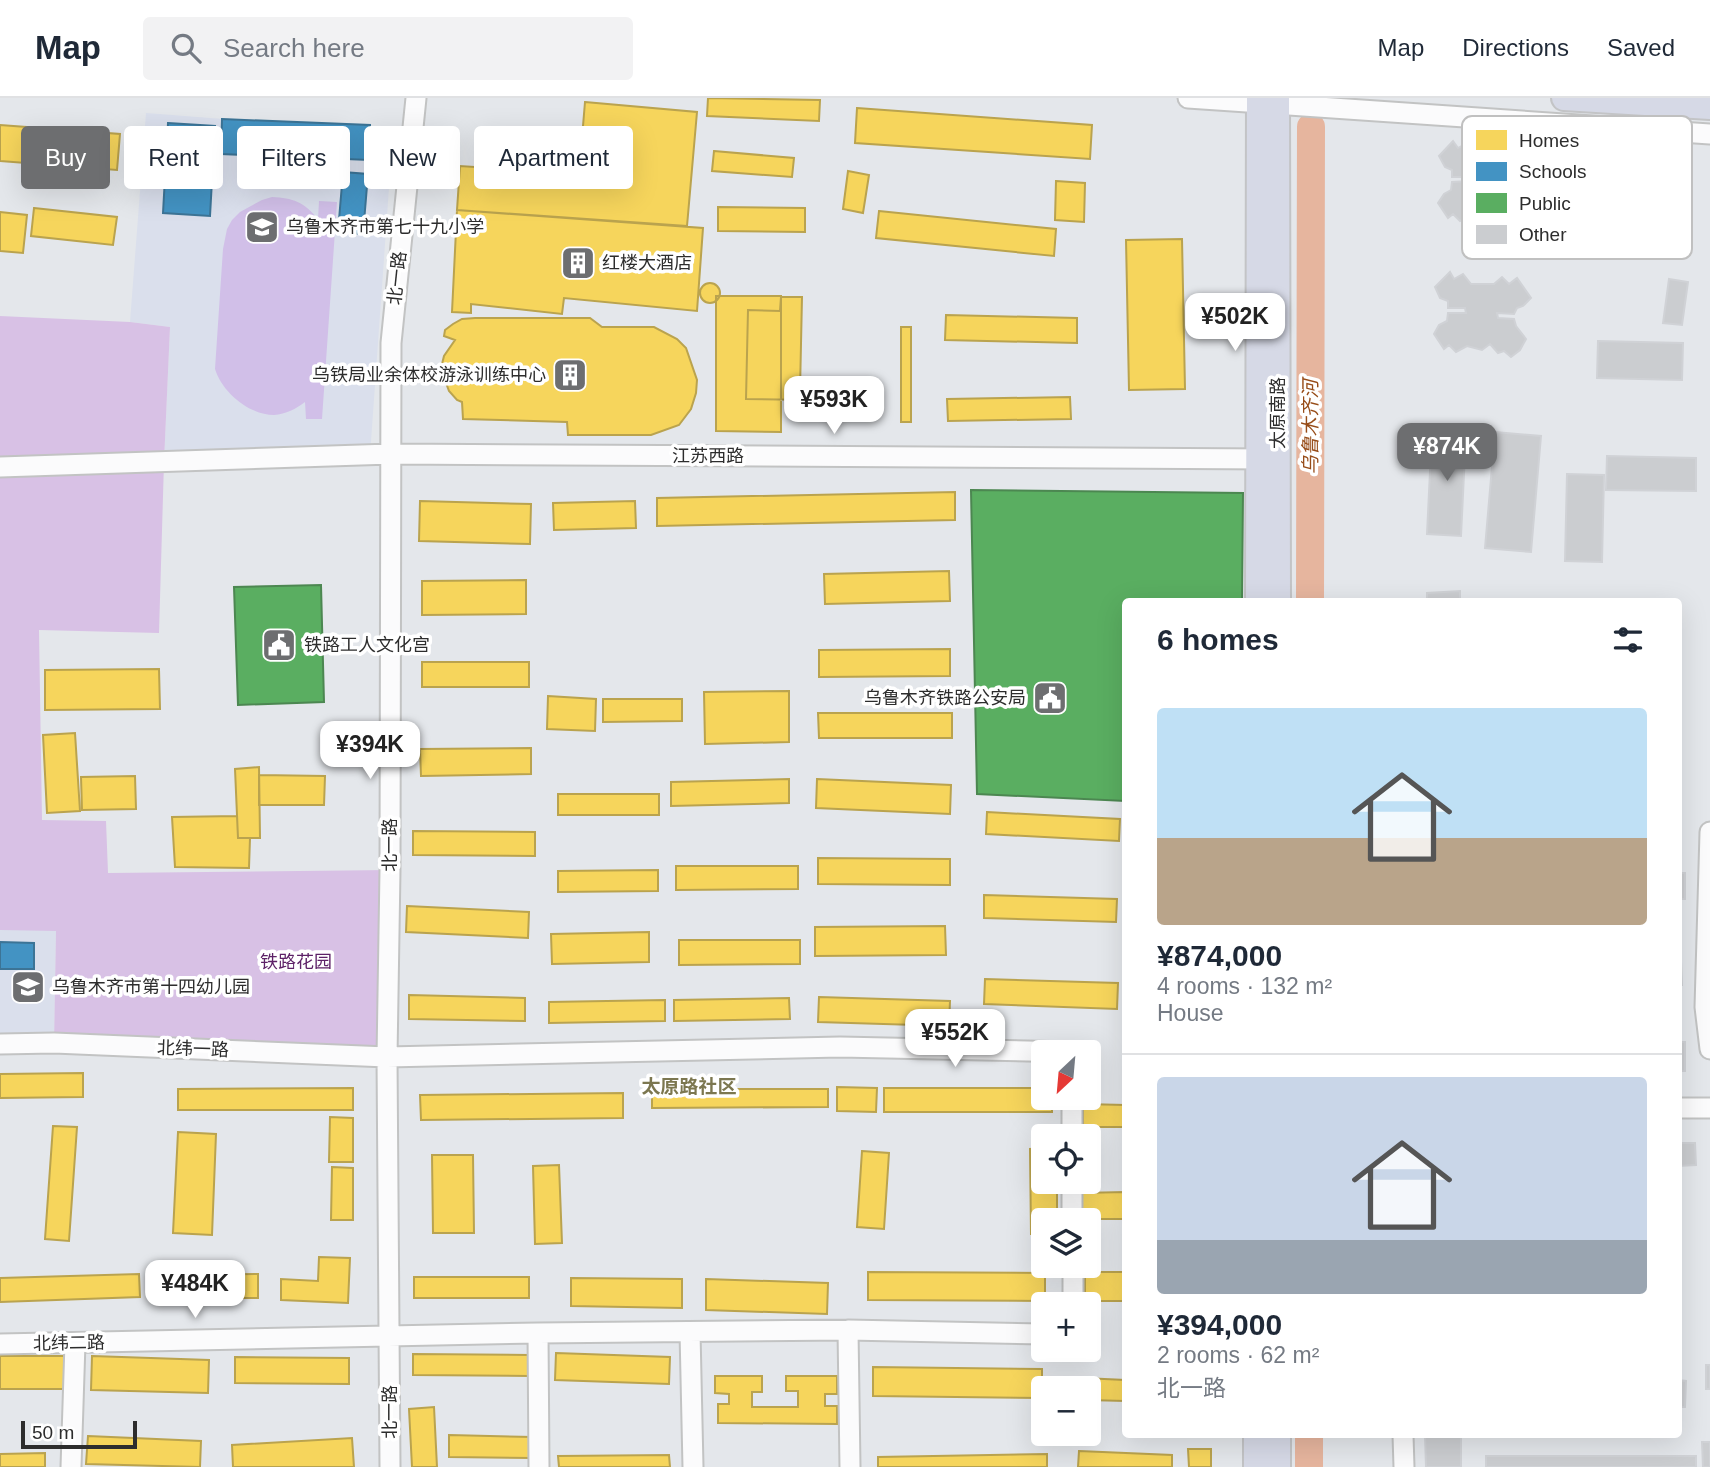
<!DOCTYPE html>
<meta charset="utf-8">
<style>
:root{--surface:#fff;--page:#f2f2f3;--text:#1f2937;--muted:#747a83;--line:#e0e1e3;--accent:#6d6e70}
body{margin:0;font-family:Arial,"Noto Sans SC",sans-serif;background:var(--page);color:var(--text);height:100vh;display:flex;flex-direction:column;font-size:26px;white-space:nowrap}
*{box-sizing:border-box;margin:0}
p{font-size:23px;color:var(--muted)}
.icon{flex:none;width:38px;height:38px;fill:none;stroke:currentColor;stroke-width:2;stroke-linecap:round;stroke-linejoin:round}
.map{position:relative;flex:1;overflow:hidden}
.side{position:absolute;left:1122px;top:500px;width:560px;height:840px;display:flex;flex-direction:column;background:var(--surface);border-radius:7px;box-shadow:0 7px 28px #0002}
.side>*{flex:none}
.hud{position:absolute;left:21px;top:28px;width:665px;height:63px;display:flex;gap:14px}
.needle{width:46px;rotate:206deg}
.buttons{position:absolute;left:1031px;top:942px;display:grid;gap:14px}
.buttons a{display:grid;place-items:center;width:70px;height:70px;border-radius:7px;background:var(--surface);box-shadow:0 7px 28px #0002;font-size:35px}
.scale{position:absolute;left:21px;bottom:18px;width:116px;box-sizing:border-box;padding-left:7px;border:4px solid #2d2d2d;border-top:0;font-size:19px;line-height:24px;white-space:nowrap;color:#2d2d2d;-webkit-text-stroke:5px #fff;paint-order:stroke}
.price{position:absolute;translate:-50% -60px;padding:0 16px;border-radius:14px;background:#fff;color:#222;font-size:23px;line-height:46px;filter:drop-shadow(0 2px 4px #0008)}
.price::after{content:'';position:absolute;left:50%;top:42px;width:21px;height:16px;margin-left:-10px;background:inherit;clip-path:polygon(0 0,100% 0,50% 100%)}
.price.on{background:var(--accent);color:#fff}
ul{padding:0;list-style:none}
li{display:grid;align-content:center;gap:14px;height:371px;padding:0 35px}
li+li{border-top:2px solid var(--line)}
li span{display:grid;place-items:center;height:217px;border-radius:7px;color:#555}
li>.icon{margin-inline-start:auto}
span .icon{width:126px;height:126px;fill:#fffc;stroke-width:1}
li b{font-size:30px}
h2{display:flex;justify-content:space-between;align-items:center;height:84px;padding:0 35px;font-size:30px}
.pill{padding:0 24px;border-radius:7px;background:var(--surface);box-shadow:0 7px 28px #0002;font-size:24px;line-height:63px}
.pill.on{background:var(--accent);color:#fff}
header{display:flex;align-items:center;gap:42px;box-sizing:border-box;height:98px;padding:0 35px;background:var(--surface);border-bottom:2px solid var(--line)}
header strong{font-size:33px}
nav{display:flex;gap:38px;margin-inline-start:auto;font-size:24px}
.search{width:490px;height:63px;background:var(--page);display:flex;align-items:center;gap:18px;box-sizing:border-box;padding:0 24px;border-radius:7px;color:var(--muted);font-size:26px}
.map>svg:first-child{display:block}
.education{fill:#dadfec}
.green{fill:#d8c1e5}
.pitch{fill:#d1bfe8}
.homes{fill:#f6d55c;stroke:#baa34e;stroke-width:2}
.schools{fill:#4393c3;stroke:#3c7496;stroke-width:2}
.public{fill:#5aae61;stroke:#4c8751;stroke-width:2}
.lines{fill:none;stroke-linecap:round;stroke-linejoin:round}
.river{stroke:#e6b59e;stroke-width:28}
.building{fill:#cbcdd0;stroke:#d0d2d6;stroke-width:2}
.minor-casing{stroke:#c2c3c3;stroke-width:23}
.major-casing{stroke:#c3c4c6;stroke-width:28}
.minor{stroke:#fbfbfc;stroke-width:19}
.major{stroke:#d6d9e6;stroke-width:24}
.labels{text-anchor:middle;stroke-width:7;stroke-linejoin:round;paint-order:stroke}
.poi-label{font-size:18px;fill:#2d2d2d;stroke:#fff;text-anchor:start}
.street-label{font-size:18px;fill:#2d2d2d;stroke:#fff}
.park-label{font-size:18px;fill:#5d2167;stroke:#fff}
.water-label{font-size:19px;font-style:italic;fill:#974c18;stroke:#fff}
.neighbourhood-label{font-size:19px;font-weight:bold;fill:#7c7750;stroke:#fff}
.key{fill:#fff;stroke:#c0c0c0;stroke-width:2}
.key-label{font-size:19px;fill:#2d2d2d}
</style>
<header>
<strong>Map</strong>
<div class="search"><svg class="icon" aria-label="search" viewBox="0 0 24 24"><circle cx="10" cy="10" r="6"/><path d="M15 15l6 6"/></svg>Search here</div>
<nav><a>Map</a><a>Directions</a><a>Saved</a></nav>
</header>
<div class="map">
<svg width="1710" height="1369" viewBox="0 0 1710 1369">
<rect width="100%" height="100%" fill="#e4e7eb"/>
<!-- education -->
<path class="education" d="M146 15 393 34 370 357 164 364 170 229 130 224Z
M0 832H56L54 945 0 946Z"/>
<!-- green -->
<path class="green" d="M0 218 130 224 170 229 164 364 159 535 39 532 42 722 106 723 108 775 390 772 387 959 54 945 56 833 0 832Z"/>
<!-- pitch -->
<path class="pitch" d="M272 99C293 100 304 104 318 121L319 103 337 104 322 321H306L305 304C296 311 286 316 274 317 249 317 222 294 215 271L223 151 227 131 232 122 240 114 262 102Z"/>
<!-- homes -->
<path class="homes" d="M708 0 820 2 819 23 707 18Z
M585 4 697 14 687 128 457 112 460 68 579 76Z
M857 10 1092 27 1090 61 855 45Z
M0 27 120 36 117 72 0 63Z
M714 53 794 60 792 79 712 73Z
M848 73 869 77 863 115 843 111Z
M1056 83 1085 85 1084 124 1055 122Z
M718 109 805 110V134L718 133Z
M34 110 117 119 113 147 31 138Z
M457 112 703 130 697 213 564 200 562 216 471 206V215L452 214Z
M879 113 1056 131 1054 158 876 140Z
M0 114 27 117 23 155 0 153Z
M1182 141 1185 291 1129 292 1126 142Z
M700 195a10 10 0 1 1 20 0a10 10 0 1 1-20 0Z
M716 198H781V334L716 333Z
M781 199H802L800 293H811V302L746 301 748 212 780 213Z
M946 217 1077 220V245L945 242Z
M475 220H590L602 229H654L677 241 686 250 697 282 696 295 691 311 679 327 651 337H568L567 324 463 321 462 304 457 302 449 293 442 274V266L444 258 455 242 444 238 445 232 453 226 462 221Z
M901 229H911V324H901Z
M1070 299 1071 321 948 323 947 301Z
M955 394V422L657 428V400Z
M420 403 531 406 530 446 419 443Z
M635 403 636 430 554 432 553 405Z
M949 473 950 503 825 506 824 476Z
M526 482V516L422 517V483Z
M1080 484V519L980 521 979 486Z
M950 551V578L819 579V552Z
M1063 558H1097L1096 687H1062Z
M422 564H529V589H422Z
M159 571 160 611 45 612V572Z
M789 593V644L705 646 704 594Z
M548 598 596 601 595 633 547 631Z
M603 601H682V623L603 624Z
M818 615H952V640H819Z
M75 635 80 713 47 715 43 637Z
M531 650V676L421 678 420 651Z
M259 669 260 740H238L235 671Z
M259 677 325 678 324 707H259Z
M135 678 136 711 82 712 81 679Z
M789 681V705L671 708V684Z
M817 681 951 687 950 716 816 710Z
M558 696H659V717H558Z
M987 714 1120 721 1119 743 986 736Z
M237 718 238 740H250L249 770 175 769 172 719Z
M413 733 535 734V758L413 757Z
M818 760 950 761V787L818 786Z
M676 768H798V791L676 792Z
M658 772V793L558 794V773Z
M984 797 1117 801 1116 824 984 820Z
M407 808 529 814 528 840 406 834Z
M945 828 946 857 815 858V829Z
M649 834V864L552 866 551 836Z
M679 842H800V866L679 867Z
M985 881 1118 885 1117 911 984 906Z
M409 897 525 900V923L409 921Z
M819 899 950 903 949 928 818 924Z
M789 900 790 921 674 923V902Z
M665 902V923L549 925V904Z
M83 975V999L0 1000V976Z
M837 989 877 990 876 1014 837 1013Z
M353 990V1012H178V991Z
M884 990H1043V999H1052V1014H884Z
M652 991H828V1009L652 1010Z
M623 995V1020L421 1022 420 997Z
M1083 1006 1125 1007V1029H1083Z
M330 1019 353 1020V1064H329Z
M53 1028 77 1029 69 1143 45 1141Z
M178 1034 216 1036 212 1137 173 1135Z
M1043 1050V1083H1057V1122H1043V1136H1031L1030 1051Z
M862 1053 889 1055 884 1131 857 1129Z
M432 1057H473L474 1135H433Z
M559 1067 562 1145 535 1146 533 1068Z
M332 1069 353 1070V1122H331Z
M1125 1094V1121H1081V1095Z
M319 1159 350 1160 348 1205 281 1202V1181L318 1183Z
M868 1174 1045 1175V1203L868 1202Z
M1085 1174H1125V1203H1085Z
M139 1176 140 1199 0 1204V1180Z
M258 1176V1200H176V1177Z
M414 1179H529V1200H414Z
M571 1180 682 1181V1210L571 1208Z
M706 1181 828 1185 827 1216 706 1212Z
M556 1255 670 1259 669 1286 555 1282Z
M413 1256 529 1257V1278L413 1277Z
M0 1258H69V1291H0Z
M92 1258 209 1262 208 1295 91 1292Z
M235 1259 349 1260V1286L235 1285Z
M873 1269 1042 1271V1300L873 1298Z
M715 1278H762V1294H752V1309H798V1293H786V1278H837V1296H825V1308H837V1326L718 1325V1306H729V1296L715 1295Z
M1083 1280 1125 1282V1303L1088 1302V1290H1083Z
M434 1309 437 1369H412L409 1311Z
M449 1337 532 1339 531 1360 449 1359Z
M88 1338 201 1343 200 1369 86 1366Z
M352 1340 354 1369H233L232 1347Z
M1188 1351H1211V1369H1189Z
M1079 1353 1172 1357V1369H1078Z
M45 1355V1369H0V1356Z
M1047 1356V1369H878V1359Z
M669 1357 670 1369H559L558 1358Z"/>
<!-- schools -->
<path class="schools" d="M222 21 370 27 369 62 221 56Z
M168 25 215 28 210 118 163 115Z
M343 74 368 76 363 136 338 134Z
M0 844 34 845V871H0Z"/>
<!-- public -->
<path class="public" d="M971 392 1243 395 1242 504H1125V703L977 696Z
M321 487 324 604 238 607 234 489Z"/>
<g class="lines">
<!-- river -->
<path class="river" d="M1310 504 1311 29
M1309 1369V1337"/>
</g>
<!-- building -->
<path class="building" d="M1453 43 1458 50 1467 45 1475 55H1498L1506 48 1513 55 1521 49 1535 69 1527 77 1521 79 1518 85 1501 84 1502 89 1518 90 1520 97 1530 110 1524 121 1515 128 1508 122 1502 124 1494 116 1486 121 1471 117 1460 123 1453 116 1448 120 1438 105 1444 96 1451 92 1452 84 1470 83 1469 79H1452V72L1445 69 1439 58Z
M1450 174 1454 181 1463 176 1471 186H1494L1502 179 1509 186 1517 180 1531 200 1523 208 1517 210 1514 216 1497 215 1498 220 1514 221 1516 228 1526 241 1520 252 1511 259 1504 253 1498 255 1490 246 1482 252 1467 248 1456 254 1449 247 1444 251 1434 236 1439 227 1447 223 1448 215H1466L1465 210H1448V203L1440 200 1435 189Z
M1669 181 1688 184 1682 227 1663 225Z
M1598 243 1683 245 1682 282 1597 280Z
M1432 332 1466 334 1461 438 1427 436Z
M1495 334 1541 338 1531 454 1485 450Z
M1607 358 1696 360V393L1606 392Z
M1567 376 1604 377 1602 464 1565 463Z
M1460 493V504H1427V495Z
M1678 775H1685V801H1678Z
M1678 864H1681L1682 887H1678Z
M1678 944H1685V973H1678Z
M1678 1045H1695L1696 1067 1678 1068Z
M1706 1267H1710V1291H1706Z
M1678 1282 1686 1283 1685 1309H1678Z
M1425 1337H1461V1369H1426Z
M1702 1344H1710V1369H1703Z
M1486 1358H1696V1369H1486Z"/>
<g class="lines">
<!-- minor casing -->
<g class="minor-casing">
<path id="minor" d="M1188 0 1710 36
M0 369 391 356 1270 361
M1710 734 1705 909 1710 951
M0 946 54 945 387 959 840 949 1072 954
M1072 999V1038
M1678 1010H1710
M1072 1083V1122
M1073 1167V1206
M848 1232 850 1369
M690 1234 693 1369
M538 1235 539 1369
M0 1246 538 1235 848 1232 1043 1236
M1403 1337 1404 1369
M71 1369 75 1245
M390 1369 387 959 390 772 391 245 416 0"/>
</g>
<!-- major casing -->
<g class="major-casing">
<path id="major" d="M1277 0 1278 504
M1564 0 1710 9
M1258 504 1259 0
M1278 1337V1369
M1256 1369V1337"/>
</g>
<!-- minor -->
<use href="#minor" class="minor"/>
<!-- major -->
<use href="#major" class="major"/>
</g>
<!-- icons -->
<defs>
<g id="school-square" transform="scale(1.75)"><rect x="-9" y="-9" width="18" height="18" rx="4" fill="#6d6e70" stroke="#fff"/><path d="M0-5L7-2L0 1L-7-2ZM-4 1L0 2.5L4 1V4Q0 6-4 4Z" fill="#fff"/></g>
<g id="building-square" transform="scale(1.75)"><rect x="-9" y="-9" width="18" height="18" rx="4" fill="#6d6e70" stroke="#fff"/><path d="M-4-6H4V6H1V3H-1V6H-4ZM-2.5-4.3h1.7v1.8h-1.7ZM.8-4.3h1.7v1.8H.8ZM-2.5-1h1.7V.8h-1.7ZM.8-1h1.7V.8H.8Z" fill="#fff"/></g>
<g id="civic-square" transform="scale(1.75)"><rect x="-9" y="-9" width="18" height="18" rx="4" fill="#6d6e70" stroke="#fff"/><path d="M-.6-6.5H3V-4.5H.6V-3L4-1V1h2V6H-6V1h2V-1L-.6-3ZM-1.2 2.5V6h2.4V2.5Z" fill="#fff"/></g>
</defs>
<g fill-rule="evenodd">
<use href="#school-square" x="262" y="129"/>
<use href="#building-square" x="578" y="165"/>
<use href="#building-square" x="570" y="277"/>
<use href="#civic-square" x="279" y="547"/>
<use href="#civic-square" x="1050" y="600"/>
<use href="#school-square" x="28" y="889"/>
</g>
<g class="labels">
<!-- poi labels -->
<g class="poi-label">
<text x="286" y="135">乌鲁木齐市第七十九小学</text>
<text x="602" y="171">红楼大酒店</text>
<text x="546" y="283" text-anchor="end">乌铁局业余体校游泳训练中心</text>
<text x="304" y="553">铁路工人文化宫</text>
<text x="1026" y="606" text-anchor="end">乌鲁木齐铁路公安局</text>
<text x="52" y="895">乌鲁木齐市第十四幼儿园</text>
</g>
<!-- street labels -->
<g class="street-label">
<text transform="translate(397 180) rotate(-84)" y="6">北一路</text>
<text transform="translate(1278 315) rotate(-90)" y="6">太原南路</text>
<text x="708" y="364">江苏西路</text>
<text transform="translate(390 747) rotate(-90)" y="6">北一路</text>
<text transform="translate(193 951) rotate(2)" y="6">北纬一路</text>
<text transform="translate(69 1245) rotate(-1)" y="6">北纬二路</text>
<text transform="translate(390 1314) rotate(-90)" y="6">北一路</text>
</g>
<!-- park labels -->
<g class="park-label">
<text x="296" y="870">铁路花园</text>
</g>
<!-- water labels -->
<g class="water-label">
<text transform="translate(1310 329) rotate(-90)" y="7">乌鲁木齐河</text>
</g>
<!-- neighbourhood labels -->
<g class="neighbourhood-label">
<text x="689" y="995">太原路社区</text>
</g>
</g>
<!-- legend -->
<rect x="1462" y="18" width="230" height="143" rx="10" class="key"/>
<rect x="1476" y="32" width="31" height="20" fill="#f6d55c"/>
<rect x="1476" y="64" width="31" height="19" fill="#4393c3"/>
<rect x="1476" y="95" width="31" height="20" fill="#5aae61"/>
<rect x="1476" y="127" width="31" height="19" fill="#cbcdd0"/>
<g class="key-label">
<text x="1519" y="49">Homes</text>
<text x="1519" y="80">Schools</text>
<text x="1519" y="112">Public</text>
<text x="1519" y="143">Other</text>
</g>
</svg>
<div class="buttons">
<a><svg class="needle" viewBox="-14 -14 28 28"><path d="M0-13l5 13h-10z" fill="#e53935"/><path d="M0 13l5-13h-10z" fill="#747a83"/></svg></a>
<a><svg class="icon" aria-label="locate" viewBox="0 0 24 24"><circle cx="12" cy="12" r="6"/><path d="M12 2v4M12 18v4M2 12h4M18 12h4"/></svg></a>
<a><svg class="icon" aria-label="layers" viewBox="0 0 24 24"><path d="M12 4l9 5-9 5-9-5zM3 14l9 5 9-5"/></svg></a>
<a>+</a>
<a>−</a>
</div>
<div class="scale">50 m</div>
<b class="price" style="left:1235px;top:255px">¥502K</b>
<b class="price" style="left:834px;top:338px">¥593K</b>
<b class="price on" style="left:1447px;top:385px">¥874K</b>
<b class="price" style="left:370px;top:683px">¥394K</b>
<b class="price" style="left:955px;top:971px">¥552K</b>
<b class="price" style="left:195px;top:1222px">¥484K</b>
<div class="hud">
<a class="pill on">Buy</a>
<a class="pill">Rent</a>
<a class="pill">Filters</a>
<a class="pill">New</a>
<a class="pill">Apartment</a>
</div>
<section class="side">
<h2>6 homes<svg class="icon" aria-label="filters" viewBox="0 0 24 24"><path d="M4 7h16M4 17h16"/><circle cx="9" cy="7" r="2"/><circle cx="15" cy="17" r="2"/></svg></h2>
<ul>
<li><span style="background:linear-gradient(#bfe0f5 60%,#b9a48a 0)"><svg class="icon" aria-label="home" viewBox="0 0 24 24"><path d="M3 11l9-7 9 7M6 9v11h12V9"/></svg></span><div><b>¥874,000</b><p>4 rooms · 132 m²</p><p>House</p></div></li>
<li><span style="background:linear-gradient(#c9d6e8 75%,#9aa5b1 0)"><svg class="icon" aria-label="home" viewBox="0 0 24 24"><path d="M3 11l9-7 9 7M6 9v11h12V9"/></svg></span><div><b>¥394,000</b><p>2 rooms · 62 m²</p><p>北一路</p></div></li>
</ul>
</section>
</div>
